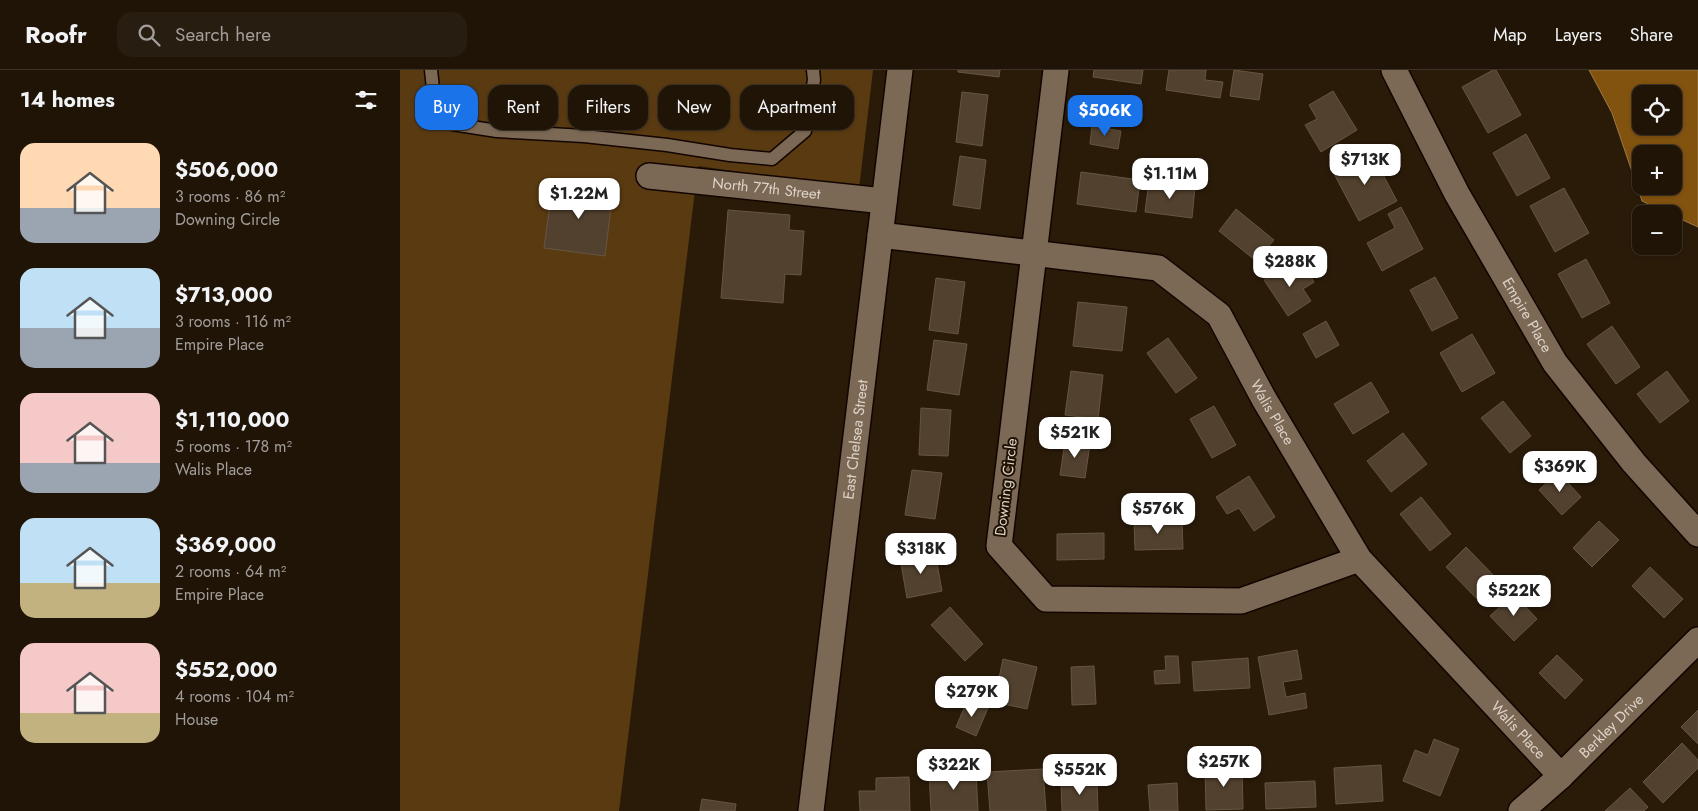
<!DOCTYPE html>
<meta charset="utf-8">
<style>
:root{--surface:#201407;--page:#281d11;--text:#f1f3f6;--muted:#a29e9b;--line:#3d3328;--accent:#1a73e8}
body{margin:0;font-family:Jost,sans-serif;background:var(--page);color:var(--text);height:100vh;display:flex;flex-direction:column;font-size:19px;white-space:nowrap}
*{box-sizing:border-box;margin:0}
p{font-size:16px;color:var(--muted)}
.icon{flex:none;width:28px;height:28px;fill:none;stroke:currentColor;stroke-width:2;stroke-linecap:round;stroke-linejoin:round}
.map{position:relative;flex:1;overflow:hidden}
.side{display:flex;flex-direction:column;background:var(--surface);width:400px}
.side>*{flex:none}
.top-card{position:absolute;left:15px;top:15px;width:475px;height:45px;display:flex;gap:10px}
.tools{position:absolute;left:1232px;top:15px;display:grid;gap:10px}
.tools a{display:grid;place-items:center;width:50px;height:50px;border-radius:10px;background:var(--surface);box-shadow:0 1px 4px #0004,0 0 0 1px var(--line);font-size:25px}
.price{position:absolute;translate:-50% -42px;padding:0 11px;border-radius:10px;background:#fff;color:#222;font-size:16px;line-height:32px;filter:drop-shadow(0 1px 2px #0008)}
.price::after{content:'';position:absolute;left:50%;top:30px;width:15px;height:11px;margin-left:-8px;background:inherit;clip-path:polygon(0 0,100% 0,50% 100%)}
.price.active{background:var(--accent);color:#fff}
ul{padding:0;list-style:none}
li{display:flex;align-items:center;gap:15px;height:125px;padding:0 20px}
li span{display:grid;place-items:center;flex:none;width:140px;height:100px;border-radius:15px;color:#555}
li>.icon{margin-inline-start:auto}
span .icon{width:60px;height:60px;fill:#fffc;stroke-width:1}
li b{font-size:21px}
h2{display:flex;justify-content:space-between;align-items:center;height:60px;padding:0 20px;font-size:21px}
.chip{padding:0 18px;border-radius:15px;background:var(--surface);box-shadow:0 1px 4px #0004,0 0 0 1px var(--line);font-size:18px;line-height:45px}
.chip.active{background:var(--accent);color:#fff}
header{display:flex;align-items:center;gap:30px;box-sizing:border-box;height:70px;padding:0 25px;background:var(--surface);border-bottom:1px solid var(--line)}
header strong{font-size:24px}
nav{display:flex;gap:28px;margin-inline-start:auto;font-size:18px}
.search{width:350px;height:45px;background:var(--page);display:flex;align-items:center;gap:12px;box-sizing:border-box;padding:0 18px;border-radius:15px;color:var(--muted);font-size:19px}
main{display:flex;flex:1;min-height:0}
.map>svg:first-child{display:block}
.green{fill:#5a3a11}
.water{fill:#82520f;stroke:#9d7946;fill-rule:evenodd}
.building{fill:#52412e;stroke:#675542}
.lines{fill:none;stroke-linecap:round;stroke-linejoin:round}
.lane-casing{stroke:#120500;stroke-width:15}
.street-casing{stroke:#120500;stroke-width:28}
.lane{stroke:#7c6955;stroke-width:12}
.street{stroke:#7c6955;stroke-width:25}
.labels{text-anchor:middle;stroke-width:4;stroke-linejoin:round;paint-order:stroke}
.street-label{font-size:15px;fill:#ddd3c8;stroke:#201202}
</style>
<header>
<strong>Roofr</strong>
<div class="search"><svg class="icon" aria-label="search" viewBox="0 0 24 24"><circle cx="10" cy="10" r="6"/><path d="M15 15l6 6"/></svg>Search here</div>
<nav><a>Map</a><a>Layers</a><a>Share</a></nav>
</header>
<main>
<section class="side">
<h2>14 homes<svg class="icon" aria-label="filters" viewBox="0 0 24 24"><path d="M4 7h16M4 17h16"/><circle cx="9" cy="7" r="2"/><circle cx="15" cy="17" r="2"/></svg></h2>
<ul>
<li><span style="background:linear-gradient(#ffd9b3 65%,#9aa5b1 0)"><svg class="icon" aria-label="home" viewBox="0 0 24 24"><path d="M3 11l9-7 9 7M6 9v11h12V9"/></svg></span><div><b>$506,000</b><p>3 rooms · 86 m²</p><p>Downing Circle</p></div></li>
<li><span style="background:linear-gradient(#bfe0f5 60%,#9aa5b1 0)"><svg class="icon" aria-label="home" viewBox="0 0 24 24"><path d="M3 11l9-7 9 7M6 9v11h12V9"/></svg></span><div><b>$713,000</b><p>3 rooms · 116 m²</p><p>Empire Place</p></div></li>
<li><span style="background:linear-gradient(#f6c9c9 70%,#9aa5b1 0)"><svg class="icon" aria-label="home" viewBox="0 0 24 24"><path d="M3 11l9-7 9 7M6 9v11h12V9"/></svg></span><div><b>$1,110,000</b><p>5 rooms · 178 m²</p><p>Walis Place</p></div></li>
<li><span style="background:linear-gradient(#bfe0f5 65%,#c2b280 0)"><svg class="icon" aria-label="home" viewBox="0 0 24 24"><path d="M3 11l9-7 9 7M6 9v11h12V9"/></svg></span><div><b>$369,000</b><p>2 rooms · 64 m²</p><p>Empire Place</p></div></li>
<li><span style="background:linear-gradient(#f6c9c9 70%,#c2b280 0)"><svg class="icon" aria-label="home" viewBox="0 0 24 24"><path d="M3 11l9-7 9 7M6 9v11h12V9"/></svg></span><div><b>$552,000</b><p>4 rooms · 104 m²</p><p>House</p></div></li>
</ul>
</section>
<div class="map">
<svg width="1298" height="741" viewBox="0 0 1298 741">
<rect width="100%" height="100%" fill="#2a1b09"/>
<!-- green -->
<path class="green" d="M0 0H473L459 119 298 96 219 741H0Z"/>
<!-- water -->
<path class="water" d="M1189 0H1298V157L1274 146V144H1269L1242 131 1212 43ZM1241 24H1274V56H1241ZM1241 84H1274V116H1241Z"/>
<!-- building -->
<path class="building" d="M558 0H600L599 7 558 2Z
M694 0H743L741 14 693 7Z
M769 0H806L805 10 823 12 820 28 766 20Z
M834 0 863 4 859 30 830 26Z
M1093 0H1096L1121 45 1088 63 1062 17Z
M933 21 957 60 921 82 905 55 917 49 909 35Z
M562 22 588 25 582 76 556 72Z
M692 56 721 61 718 79 690 74Z
M1126 64 1150 108 1117 126 1093 83Z
M970 80 997 131 959 151 932 100Z
M560 86 586 90 580 139 553 135Z
M681 102 740 110 736 142 677 134Z
M749 111 795 117 792 148 745 142Z
M153 113 213 121 205 186 144 178Z
M1164 118 1189 163 1155 182 1130 136Z
M1001 137 1023 179 982 201 967 173 995 158 988 144Z
M836 139 874 170 856 191 819 161Z
M328 140 390 145 389 160 404 161 401 205 385 204 383 233 321 228Z
M1186 189 1210 233 1182 248 1158 204Z
M888 194 895 204 905 197 914 212 903 219 911 231 888 246 864 210Z
M1035 207 1058 248 1032 261 1010 220Z
M536 208 565 212 558 264 529 260Z
M678 232 727 237 722 281 673 276Z
M926 251 939 275 916 288 903 264Z
M1212 256 1240 297 1216 314 1187 274Z
M1072 264 1095 303 1062 322 1040 283Z
M768 268 797 308 776 323 747 283Z
M534 270 567 274 559 325 527 320Z
M671 301 703 305 698 349 665 345Z
M1267 301 1289 331 1260 353 1237 324Z
M971 312 989 342 953 364 934 334Z
M1103 331 1131 366 1110 383 1081 348Z
M814 336 836 375 812 388 790 349Z
M521 338 551 340 548 386 519 385Z
M1003 363 1027 394 991 422 967 391Z
M665 371 690 374 685 408 660 405Z
M512 400 542 403 535 449 505 445Z
M1158 402 1181 427 1162 445 1139 420Z
M849 406 875 447 854 461 839 438 827 444 816 427Z
M1021 427 1051 464 1030 481 1000 444Z
M782 450 783 479 735 480 734 451Z
M1199 451 1219 470 1192 497 1173 478Z
M704 463V489L657 490V464Z
M1066 477 1100 512 1080 532 1046 497Z
M535 482 542 521 507 528 500 488Z
M1250 497 1283 529 1264 548 1232 516Z
M1114 524 1137 549 1114 571 1090 546Z
M550 537 583 574 565 591 531 555Z
M897 580 902 609 883 612 886 627 905 623 907 638 869 645 858 587Z
M1157 585 1183 610 1165 629 1139 603Z
M765 586H778L780 613 755 614 754 601 766 600Z
M848 588 850 618 794 621 792 592Z
M603 589 637 597 627 639 594 632Z
M694 596 696 634 672 635 671 597Z
M568 629 588 638 576 666 556 657Z
M1298 640V674L1281 657Z
M1034 669 1059 679 1040 726 1003 711 1015 680 1028 685Z
M1282 673 1298 690V698L1263 733 1243 712Z
M981 695 983 731 936 734 934 698Z
M842 696 843 739 806 740 805 697Z
M643 699 646 741H590L587 702Z
M576 701 578 741H531L529 702Z
M509 707 510 741H460L459 721H476V708Z
M697 711 698 741H662L661 712Z
M915 711 916 737 866 739 865 713Z
M777 713 778 741H750L748 715Z
M1230 718 1248 737 1244 741H1205Z
M302 729 336 734 335 741H300Z"/>
<g class="lines">
<!-- lane casing -->
<g class="lane-casing">
<path id="lane" d="M31 0 35 37 52 54 97 61 184 66 267 75 330 85 372 89 405 61 414 10 413 0"/>
</g>
<!-- street casing -->
<g class="street-casing">
<g id="street">
<path d="M656 0 599 476 646 529 841 531 959 489"/>
<path id="s1" d="M994 0 1057 124 1155 293 1234 393 1298 464"/>
<path id="s2" d="M249 106 484 131"/>
<path id="s3" d="M480 165 758 198 819 245 864 329 959 489 1161 706"/>
<path id="s4" d="M411 741 500 0"/>
<path id="s5" d="M1121 741 1161 706 1298 570"/>
</g>
</g>
<!-- lane -->
<use href="#lane" class="lane"/>
<!-- street -->
<use href="#street" class="street"/>
</g>
<g class="labels">
<!-- street labels -->
<g class="street-label">
<text dy="5" stroke="none"><textPath href="#s2" startOffset="118">North 77th Street</textPath></text>
<text dy="5" stroke="none"><textPath href="#s1" startOffset="279">Empire Place</textPath></text>
<text dy="5" stroke="none"><textPath href="#s3" startOffset="468">Walis Place</textPath></text>
<text dy="5" stroke="none"><textPath href="#s4" startOffset="374">East Chelsea Street</textPath></text>
<text transform="translate(606 417) rotate(-83)" y="5">Downing Circle</text>
<text dy="5" stroke="none"><textPath href="#s5" startOffset="124">Berkley Drive</textPath></text>
<text dy="5" stroke="none"><textPath href="#s3" startOffset="872">Walis Place</textPath></text>
</g>
</g>
</svg>
<div class="tools">
<a><svg class="icon" aria-label="locate" viewBox="0 0 24 24"><circle cx="12" cy="12" r="6"/><path d="M12 2v4M12 18v4M2 12h4M18 12h4"/></svg></a>
<a>+</a>
<a>−</a>
</div>
<b class="price active" style="left:705px;top:67px">$506K</b>
<b class="price" style="left:965px;top:116px">$713K</b>
<b class="price" style="left:770px;top:130px">$1.11M</b>
<b class="price" style="left:179px;top:150px">$1.22M</b>
<b class="price" style="left:890px;top:218px">$288K</b>
<b class="price" style="left:675px;top:389px">$521K</b>
<b class="price" style="left:1160px;top:423px">$369K</b>
<b class="price" style="left:758px;top:465px">$576K</b>
<b class="price" style="left:521px;top:505px">$318K</b>
<b class="price" style="left:1114px;top:547px">$522K</b>
<b class="price" style="left:572px;top:648px">$279K</b>
<b class="price" style="left:824px;top:718px">$257K</b>
<b class="price" style="left:554px;top:721px">$322K</b>
<b class="price" style="left:680px;top:726px">$552K</b>
<div class="top-card">
<a class="chip active">Buy</a>
<a class="chip">Rent</a>
<a class="chip">Filters</a>
<a class="chip">New</a>
<a class="chip">Apartment</a>
</div>
</div>
</main>
